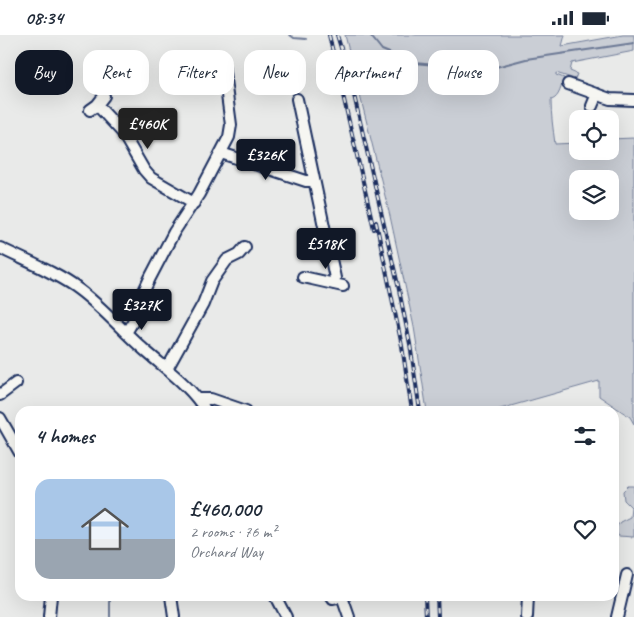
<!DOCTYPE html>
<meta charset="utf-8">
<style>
:root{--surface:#fff;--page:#f2f2f3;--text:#1f2937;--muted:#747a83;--line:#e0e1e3;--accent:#111827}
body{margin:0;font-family:Caveat,sans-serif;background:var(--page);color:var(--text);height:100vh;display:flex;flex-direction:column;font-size:19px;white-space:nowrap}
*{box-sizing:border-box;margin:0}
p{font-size:16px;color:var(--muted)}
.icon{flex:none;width:28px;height:28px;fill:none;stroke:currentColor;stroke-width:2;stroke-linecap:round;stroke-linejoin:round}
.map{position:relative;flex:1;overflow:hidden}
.details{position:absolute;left:15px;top:371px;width:604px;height:195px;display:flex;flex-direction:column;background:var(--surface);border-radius:15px;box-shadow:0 5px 20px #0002}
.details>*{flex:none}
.guide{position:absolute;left:15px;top:15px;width:605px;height:45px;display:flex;gap:10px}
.fabs{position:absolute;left:569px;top:75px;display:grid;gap:10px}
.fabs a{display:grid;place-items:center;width:50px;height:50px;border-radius:10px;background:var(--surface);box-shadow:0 5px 20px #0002;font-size:25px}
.price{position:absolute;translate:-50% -42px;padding:0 11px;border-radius:5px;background:var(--accent);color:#fff;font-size:16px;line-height:32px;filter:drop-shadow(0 1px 2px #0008)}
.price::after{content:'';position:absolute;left:50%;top:30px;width:15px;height:11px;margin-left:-8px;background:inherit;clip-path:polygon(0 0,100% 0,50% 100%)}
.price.selected{background:#222;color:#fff}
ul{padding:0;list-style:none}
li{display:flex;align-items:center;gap:15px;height:125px;padding:0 20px}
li+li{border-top:1px solid var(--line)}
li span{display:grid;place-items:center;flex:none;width:140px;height:100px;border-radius:15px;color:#555}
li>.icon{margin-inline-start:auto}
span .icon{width:60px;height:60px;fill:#fffc;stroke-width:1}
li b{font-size:21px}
h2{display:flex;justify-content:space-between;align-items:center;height:60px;padding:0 20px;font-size:21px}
.chip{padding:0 18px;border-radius:15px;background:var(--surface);box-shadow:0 5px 20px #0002;font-size:18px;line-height:45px}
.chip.selected{background:var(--accent);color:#fff}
.status{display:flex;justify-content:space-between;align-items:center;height:35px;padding:0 25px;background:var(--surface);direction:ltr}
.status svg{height:14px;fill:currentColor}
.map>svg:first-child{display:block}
.green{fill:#caced5;stroke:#727e9a;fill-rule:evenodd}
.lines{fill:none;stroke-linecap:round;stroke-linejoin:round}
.stream{stroke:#6c7995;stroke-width:2}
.minor-casing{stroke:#1b2f5e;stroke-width:14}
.minor{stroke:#f6f6f2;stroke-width:10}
.rail-casing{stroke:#1b2f5e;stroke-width:4}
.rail{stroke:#f6f6f2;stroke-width:2;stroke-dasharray:5.5;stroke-linecap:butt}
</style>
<div class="status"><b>08:34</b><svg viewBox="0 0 49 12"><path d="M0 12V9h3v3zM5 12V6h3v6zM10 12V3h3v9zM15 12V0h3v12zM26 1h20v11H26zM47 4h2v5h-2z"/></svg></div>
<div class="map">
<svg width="634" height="582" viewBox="0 0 634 582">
<rect width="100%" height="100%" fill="#e9eae9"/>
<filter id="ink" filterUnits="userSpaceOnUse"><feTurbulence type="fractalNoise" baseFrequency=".02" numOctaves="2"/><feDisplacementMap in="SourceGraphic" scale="10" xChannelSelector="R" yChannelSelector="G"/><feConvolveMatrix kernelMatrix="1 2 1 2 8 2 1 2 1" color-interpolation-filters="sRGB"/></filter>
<g filter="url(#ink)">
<!-- green -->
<path class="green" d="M345 0H565L562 11 623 0H634V16L572 28 570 36 577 39 575 44 556 38V40L564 43C561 50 560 63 551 65 551 81 553 93 555 109L577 108 578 116H610V104L634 103V389L630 382 599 361V346L493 376H427L414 292 390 181ZM578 144H610V176H578Z
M628 451H634V502L618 501 615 494 620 487 630 482 631 472 624 465 623 456Z"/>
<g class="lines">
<!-- stream -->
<path class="stream" d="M290 0 294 3 306 4
M370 0 382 15 414 28 479 34 496 32 526 24 634 8
M110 561V582"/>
<!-- minor casing -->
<g class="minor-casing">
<path id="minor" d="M568 49 610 64 634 65
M297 64 335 243 334 249
M97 70 122 97 144 135 151 143 194 168
M592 71 597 59
M90 75 97 70 104 61
M221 118 306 146H314
M0 213C26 226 55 237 78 254 104 273 125 299 149 319 170 337 192 353 206 376
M303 242 343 251
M126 298 138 278 143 258 150 243 174 197 199 159 229 102 231 90 223 30
M167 334 203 269 212 246 227 225 239 219 245 212
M0 360 16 348
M198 364H211L246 376
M0 383 20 418
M171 561 174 582
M275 561 286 582
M331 561 333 564 342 562 349 582
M49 582 51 561
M527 582 528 561
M617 582 627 540"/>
</g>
<!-- minor -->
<use href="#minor" class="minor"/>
<!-- rail casing -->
<g class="rail-casing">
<path id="rail" d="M329 0 374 194
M337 0 350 43 398 250 410 309 420 376
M376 187 402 311 412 376
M425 561 426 582
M437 561 438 582"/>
</g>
<!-- rail -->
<use href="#rail" class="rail"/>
</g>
</g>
</svg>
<div class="fabs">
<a><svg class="icon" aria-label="locate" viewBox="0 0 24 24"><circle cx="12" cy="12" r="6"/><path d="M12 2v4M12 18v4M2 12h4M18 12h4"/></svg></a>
<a><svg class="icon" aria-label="layers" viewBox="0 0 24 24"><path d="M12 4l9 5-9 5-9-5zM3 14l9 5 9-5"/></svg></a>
</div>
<b class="price selected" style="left:148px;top:115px">£460K</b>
<b class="price" style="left:266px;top:146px">£326K</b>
<b class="price" style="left:326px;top:235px">£518K</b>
<b class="price" style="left:142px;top:296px">£327K</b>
<div class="guide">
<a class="chip selected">Buy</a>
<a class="chip">Rent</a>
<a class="chip">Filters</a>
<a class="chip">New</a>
<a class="chip">Apartment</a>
<a class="chip">House</a>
</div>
<section class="details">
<h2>4 homes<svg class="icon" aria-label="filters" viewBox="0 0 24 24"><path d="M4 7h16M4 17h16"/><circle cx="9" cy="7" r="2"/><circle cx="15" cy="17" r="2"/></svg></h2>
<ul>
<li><span style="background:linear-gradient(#a9c7e8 60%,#9aa5b1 0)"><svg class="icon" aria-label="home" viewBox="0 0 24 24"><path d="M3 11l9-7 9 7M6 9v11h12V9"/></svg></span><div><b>£460,000</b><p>2 rooms · 76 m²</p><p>Orchard Way</p></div><svg class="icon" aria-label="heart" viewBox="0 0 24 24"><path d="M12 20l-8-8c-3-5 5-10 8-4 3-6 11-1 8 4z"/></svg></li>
</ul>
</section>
</div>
